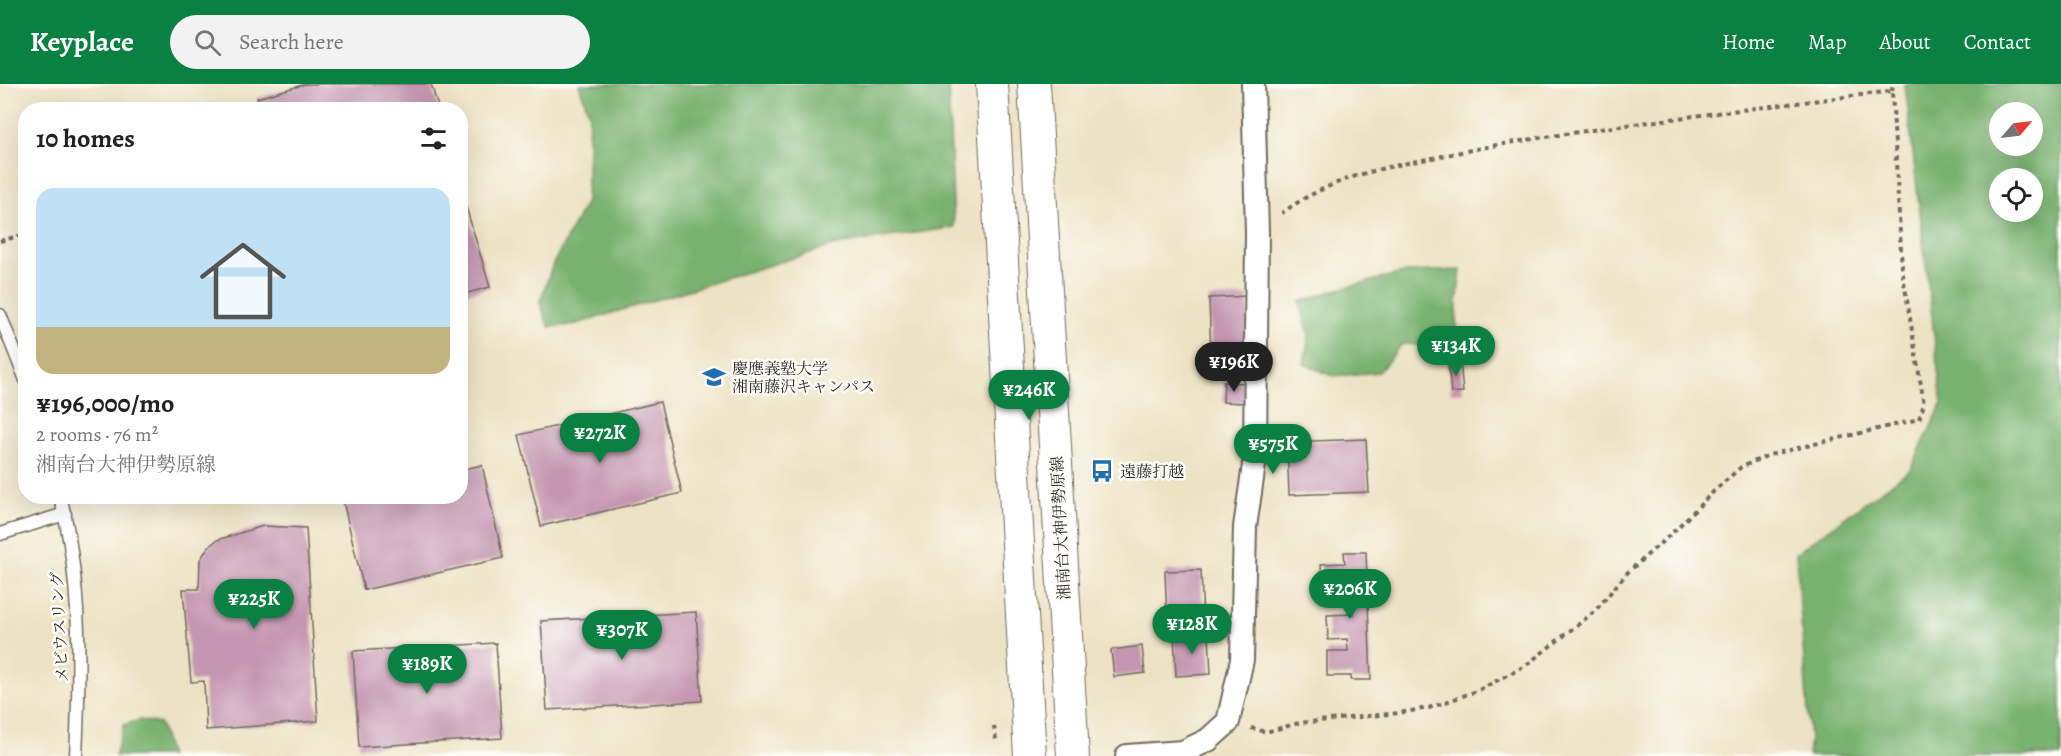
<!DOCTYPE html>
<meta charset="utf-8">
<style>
:root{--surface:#fff;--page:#f2f2f2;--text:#222;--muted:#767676;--line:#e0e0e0;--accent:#0b8043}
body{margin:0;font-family:Alegreya,"Noto Serif JP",serif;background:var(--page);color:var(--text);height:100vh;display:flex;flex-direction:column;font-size:22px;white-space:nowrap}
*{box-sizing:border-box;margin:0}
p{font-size:20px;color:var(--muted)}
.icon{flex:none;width:33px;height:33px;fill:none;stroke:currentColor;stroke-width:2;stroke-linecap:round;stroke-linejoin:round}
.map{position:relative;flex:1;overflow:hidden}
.drawer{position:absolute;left:18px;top:18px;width:450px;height:402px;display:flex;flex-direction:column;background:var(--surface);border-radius:24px;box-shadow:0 6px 24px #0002}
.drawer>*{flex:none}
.needle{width:39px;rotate:62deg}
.fabs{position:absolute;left:1989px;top:18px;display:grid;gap:12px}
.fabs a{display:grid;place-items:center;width:54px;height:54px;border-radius:50%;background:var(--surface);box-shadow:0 6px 24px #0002;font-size:30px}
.price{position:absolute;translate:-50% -51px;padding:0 14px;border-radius:21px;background:var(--accent);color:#fff;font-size:20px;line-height:39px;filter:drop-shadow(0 2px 3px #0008)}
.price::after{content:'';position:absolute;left:50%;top:36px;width:18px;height:14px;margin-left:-9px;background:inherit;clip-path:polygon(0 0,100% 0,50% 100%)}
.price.active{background:#222;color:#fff}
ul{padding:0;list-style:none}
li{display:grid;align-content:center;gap:12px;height:318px;padding:0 18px}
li+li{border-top:2px solid var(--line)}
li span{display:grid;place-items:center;height:186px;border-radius:18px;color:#555}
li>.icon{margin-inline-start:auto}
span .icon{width:108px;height:108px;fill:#fffc;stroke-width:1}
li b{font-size:26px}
h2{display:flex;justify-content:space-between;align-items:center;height:72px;padding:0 18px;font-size:26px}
header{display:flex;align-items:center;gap:36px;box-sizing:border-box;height:84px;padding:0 30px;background:var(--accent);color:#fff}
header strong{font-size:28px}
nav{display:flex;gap:33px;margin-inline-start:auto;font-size:21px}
.search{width:420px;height:54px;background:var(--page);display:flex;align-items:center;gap:15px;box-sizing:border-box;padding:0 21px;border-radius:33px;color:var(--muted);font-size:22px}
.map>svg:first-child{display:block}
.forest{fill:#79b270;stroke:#526e4e;stroke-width:1.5;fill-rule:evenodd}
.building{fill:#c496b1}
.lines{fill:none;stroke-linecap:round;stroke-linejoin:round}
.lane-casing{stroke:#6f6b60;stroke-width:15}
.street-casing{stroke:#6f6b60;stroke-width:26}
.secondary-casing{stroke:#6f6b60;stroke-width:34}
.path{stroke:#6f6b60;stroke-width:4;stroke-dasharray:4.5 4.5;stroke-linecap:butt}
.lane{stroke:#fff;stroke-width:12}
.street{stroke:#fff;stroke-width:22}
.secondary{stroke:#fff;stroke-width:32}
.labels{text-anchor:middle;stroke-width:5;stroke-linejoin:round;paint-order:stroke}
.poi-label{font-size:16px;fill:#2b2b2b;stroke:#fdfcf7;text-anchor:start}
.street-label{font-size:16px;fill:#2b2b2b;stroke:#fdfcf7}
</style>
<header>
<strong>Keyplace</strong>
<div class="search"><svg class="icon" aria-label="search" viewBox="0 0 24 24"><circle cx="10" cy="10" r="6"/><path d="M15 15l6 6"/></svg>Search here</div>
<nav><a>Home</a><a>Map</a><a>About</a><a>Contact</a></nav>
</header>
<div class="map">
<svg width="2061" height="672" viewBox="0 0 2061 672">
<rect width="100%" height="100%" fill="#fdfcf7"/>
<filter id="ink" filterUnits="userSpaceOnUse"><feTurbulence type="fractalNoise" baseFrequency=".0167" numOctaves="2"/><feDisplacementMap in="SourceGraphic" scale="12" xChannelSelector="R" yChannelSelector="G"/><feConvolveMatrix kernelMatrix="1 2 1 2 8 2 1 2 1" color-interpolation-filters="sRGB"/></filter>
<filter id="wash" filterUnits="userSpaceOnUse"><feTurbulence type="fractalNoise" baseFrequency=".008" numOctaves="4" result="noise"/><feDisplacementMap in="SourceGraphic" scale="24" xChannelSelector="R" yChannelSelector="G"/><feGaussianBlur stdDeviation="1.35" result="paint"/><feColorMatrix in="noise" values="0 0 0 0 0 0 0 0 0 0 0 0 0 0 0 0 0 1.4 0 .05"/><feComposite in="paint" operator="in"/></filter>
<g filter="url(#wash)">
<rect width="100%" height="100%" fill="#ede2c3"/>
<!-- forest -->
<path class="forest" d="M579 0H948L954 143 836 161 573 241 549 243 540 218 553 180 586 118 589 30Z
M1905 0H2061V672H1808L1810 655 1796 469 1910 386 1942 320ZM2032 28V62H2000V28ZM2032 94V128H2000V94Z
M1461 186 1457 220 1456 245 1437 262 1402 260 1379 288 1333 292 1304 280 1309 251 1300 218 1332 207 1406 188Z
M140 636 160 640 170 672H115L124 641Z"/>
<g id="blocks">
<!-- building -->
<path class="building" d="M306 0H431L439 26H260L257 14Z
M460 103 490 203 460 211Z
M1248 212 1251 271 1211 273 1209 214Z
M1460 277 1463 308 1451 309 1448 278Z
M1224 298 1244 299V319L1223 318Z
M660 318 682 409 541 442 519 351Z
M1366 355 1369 408 1289 411 1287 358Z
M482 381 503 474 364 506 342 413 460 412V386Z
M263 442 306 444 318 637 206 646 204 597 191 598 183 505H199L200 476 208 463 217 456Z
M1344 468H1366L1371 596H1351V592H1327V567H1348L1347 555 1328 556 1327 531 1353 530 1351 497 1322 499 1321 480 1345 479Z
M1201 486 1203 538 1167 540 1165 487Z
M696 528 702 617 547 626 541 537Z
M1209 550 1211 590 1176 592 1174 552Z
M496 559 502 654 359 663 353 567Z
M1142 562 1145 589 1114 593 1111 566Z"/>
</g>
</g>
<g filter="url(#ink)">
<use href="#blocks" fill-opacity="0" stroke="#6f6b60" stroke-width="1.5"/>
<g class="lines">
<!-- lane casing -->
<g class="lane-casing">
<path id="lane" d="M0 231 26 296
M60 412C82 497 80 586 76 672
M0 450 65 430"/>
</g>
<!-- street casing -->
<g class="street-casing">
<path id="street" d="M1127 672 1183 668 1208 656 1228 638 1242 576 1245 443 1255 374 1257 148 1253 0"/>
</g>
<!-- secondary casing -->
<g class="secondary-casing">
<path id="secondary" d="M992 0 1030 672
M1034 0 1073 672"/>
</g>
<!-- path -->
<path class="path" d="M1892 7 1893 0
M0 157 26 150
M994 642 996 656
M1251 644 1266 648 1299 639 1399 629 1429 624 1477 607 1525 582 1594 528 1628 488 1672 449 1714 407 1741 383 1769 371 1919 335 1924 320 1902 185 1892 7C1781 21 1670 34 1559 51 1518 57 1478 64 1438 73 1380 84 1330 94 1282 129"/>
<!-- lane -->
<use href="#lane" class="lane"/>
<!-- street -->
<use href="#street" class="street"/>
<!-- secondary -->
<use href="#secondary" class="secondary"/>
</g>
</g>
<!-- icons -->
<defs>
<g id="university-bare" transform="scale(1.8)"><path d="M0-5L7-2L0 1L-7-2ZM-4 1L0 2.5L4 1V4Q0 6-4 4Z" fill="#1f6fb2" stroke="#fdfcf7" stroke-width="2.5" paint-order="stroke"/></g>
<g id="bus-bare" transform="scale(1.8)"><path d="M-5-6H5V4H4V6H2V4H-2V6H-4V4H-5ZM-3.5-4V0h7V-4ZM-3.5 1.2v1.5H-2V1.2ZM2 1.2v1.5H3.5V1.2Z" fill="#1f6fb2" stroke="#fdfcf7" stroke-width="2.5" paint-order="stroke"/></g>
</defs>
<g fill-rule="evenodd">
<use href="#university-bare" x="714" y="293"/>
<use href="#bus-bare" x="1102" y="387"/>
</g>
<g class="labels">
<!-- poi labels -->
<g class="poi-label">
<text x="732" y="290">慶應義塾大学<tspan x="732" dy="18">湘南藤沢キャンパス</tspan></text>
<text x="1120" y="393">遠藤打越</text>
</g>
<!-- street labels -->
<g class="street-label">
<text transform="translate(1060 444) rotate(-93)" y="6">湘南台大神伊勢原線</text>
<text transform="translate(59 543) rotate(-93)" y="6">メビウスリング</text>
</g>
</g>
</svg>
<div class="fabs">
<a><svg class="needle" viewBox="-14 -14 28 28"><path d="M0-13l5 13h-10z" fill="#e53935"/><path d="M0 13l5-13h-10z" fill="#767676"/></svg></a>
<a><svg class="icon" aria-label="locate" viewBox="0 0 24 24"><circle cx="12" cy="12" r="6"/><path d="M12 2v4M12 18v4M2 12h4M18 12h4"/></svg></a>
</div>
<b class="price" style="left:1456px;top:293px">¥134K</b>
<b class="price active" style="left:1234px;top:309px">¥196K</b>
<b class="price" style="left:1029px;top:337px">¥246K</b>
<b class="price" style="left:600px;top:380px">¥272K</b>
<b class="price" style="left:1273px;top:391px">¥575K</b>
<b class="price" style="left:1350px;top:536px">¥206K</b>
<b class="price" style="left:254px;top:546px">¥225K</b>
<b class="price" style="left:1192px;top:571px">¥128K</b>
<b class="price" style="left:622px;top:577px">¥307K</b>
<b class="price" style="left:427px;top:611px">¥189K</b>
<section class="drawer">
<h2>10 homes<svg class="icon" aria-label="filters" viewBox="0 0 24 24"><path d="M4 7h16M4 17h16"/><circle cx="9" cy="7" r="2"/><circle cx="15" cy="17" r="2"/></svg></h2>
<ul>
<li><span style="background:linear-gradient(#bfe0f5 75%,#c2b280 0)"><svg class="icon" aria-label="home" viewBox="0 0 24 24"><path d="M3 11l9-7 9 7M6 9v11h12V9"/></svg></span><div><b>¥196,000/mo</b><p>2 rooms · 76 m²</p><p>湘南台大神伊勢原線</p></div></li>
</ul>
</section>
</div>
